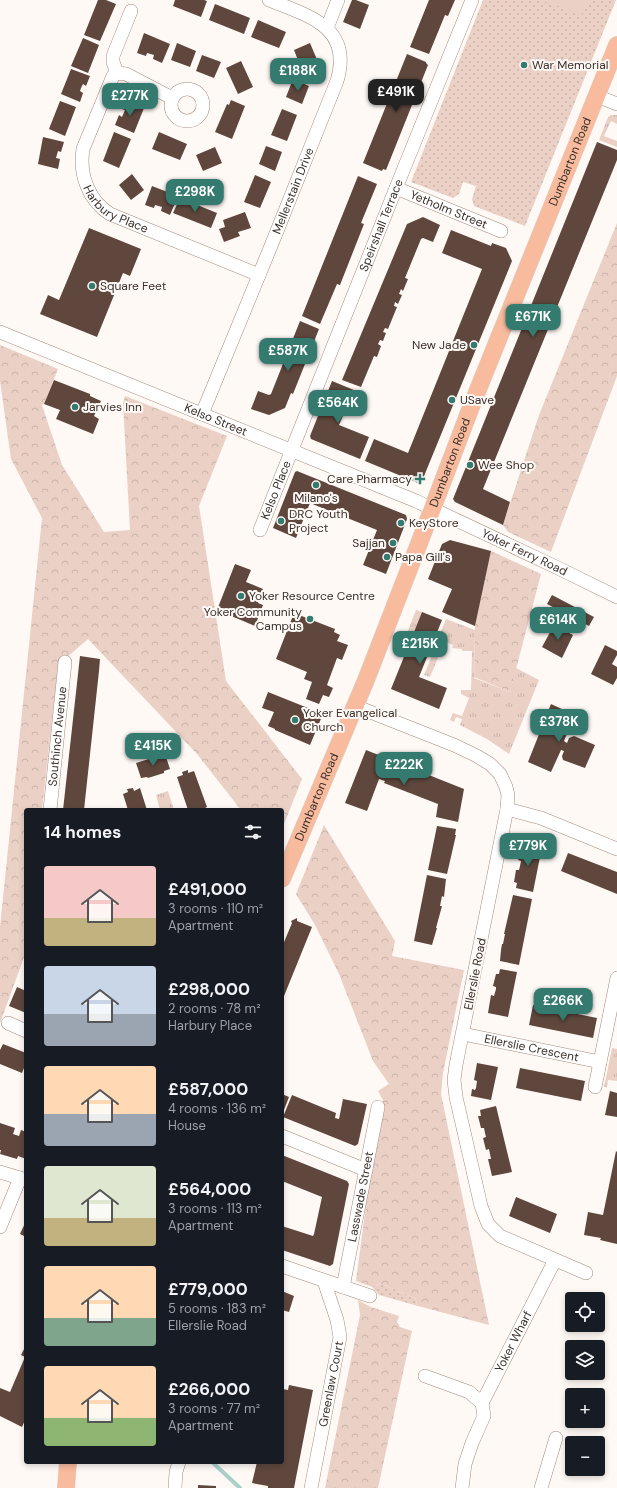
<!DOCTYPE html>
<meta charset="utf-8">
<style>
:root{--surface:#171b24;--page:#20242c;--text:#f1f3f6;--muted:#9ea1a6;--accent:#357a6f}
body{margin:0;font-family:"DM Sans",sans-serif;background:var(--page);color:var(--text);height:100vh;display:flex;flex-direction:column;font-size:15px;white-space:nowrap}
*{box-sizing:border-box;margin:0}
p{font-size:13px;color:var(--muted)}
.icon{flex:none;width:22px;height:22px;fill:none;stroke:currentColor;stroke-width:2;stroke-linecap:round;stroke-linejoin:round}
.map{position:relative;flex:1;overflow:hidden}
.details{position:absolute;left:24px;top:808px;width:260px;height:656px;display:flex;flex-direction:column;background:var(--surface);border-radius:4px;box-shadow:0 2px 6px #0003}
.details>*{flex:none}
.buttons{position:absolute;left:565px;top:1292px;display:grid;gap:8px}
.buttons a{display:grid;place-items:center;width:40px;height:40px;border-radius:4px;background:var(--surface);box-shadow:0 2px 6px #0003;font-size:20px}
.price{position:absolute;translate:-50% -34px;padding:0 9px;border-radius:8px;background:var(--accent);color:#fff;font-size:13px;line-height:26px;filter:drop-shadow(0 1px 2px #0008)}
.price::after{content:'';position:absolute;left:50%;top:24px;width:12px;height:9px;margin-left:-6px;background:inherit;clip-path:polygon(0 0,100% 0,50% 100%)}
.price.selected{background:#222;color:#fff}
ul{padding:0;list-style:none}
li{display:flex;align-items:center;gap:12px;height:100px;padding:0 20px}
li span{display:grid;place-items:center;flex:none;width:112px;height:80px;border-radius:4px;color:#555}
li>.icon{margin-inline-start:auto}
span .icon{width:48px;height:48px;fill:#fffc;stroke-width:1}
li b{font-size:17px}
h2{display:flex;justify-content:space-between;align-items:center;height:48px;padding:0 20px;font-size:17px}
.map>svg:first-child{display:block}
.grass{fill:url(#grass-tufts)}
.forest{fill:url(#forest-crowns)}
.park{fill:url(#park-dots)}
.pitch{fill:#ebd0c5}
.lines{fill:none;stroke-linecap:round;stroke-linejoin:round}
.stream{stroke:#aad0c8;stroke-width:4}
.building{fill:#5f473d}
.minor-casing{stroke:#a58a7e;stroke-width:14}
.major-casing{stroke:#d8d6d5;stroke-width:18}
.minor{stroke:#fff;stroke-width:13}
.major{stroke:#f8bb9e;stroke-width:17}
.poi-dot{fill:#357a6f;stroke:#fff9f6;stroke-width:1.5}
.labels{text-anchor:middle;stroke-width:4;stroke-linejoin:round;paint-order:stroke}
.poi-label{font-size:12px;fill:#3b302b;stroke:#fff9f6;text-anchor:start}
.street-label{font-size:12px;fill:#3b302b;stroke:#fff9f6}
</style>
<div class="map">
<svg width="617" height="1488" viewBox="0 0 617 1488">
<defs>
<pattern id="grass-tufts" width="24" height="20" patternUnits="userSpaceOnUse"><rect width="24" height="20" fill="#ebd0c5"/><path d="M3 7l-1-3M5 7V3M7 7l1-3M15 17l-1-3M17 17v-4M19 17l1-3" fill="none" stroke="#cab3a9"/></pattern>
<pattern id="forest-crowns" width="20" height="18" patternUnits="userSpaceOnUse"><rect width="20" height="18" fill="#ebd0c5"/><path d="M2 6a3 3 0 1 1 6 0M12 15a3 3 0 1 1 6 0" fill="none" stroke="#cab3a9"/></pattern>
<pattern id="park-dots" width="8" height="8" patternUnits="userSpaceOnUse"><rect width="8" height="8" fill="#ebd0c5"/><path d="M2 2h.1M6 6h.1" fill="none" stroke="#cab3a9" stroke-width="1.8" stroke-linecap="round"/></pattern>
</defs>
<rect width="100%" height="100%" fill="#fff9f6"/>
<!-- grass -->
<path class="grass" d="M611 115H617V124L611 121 604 136 617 141V147L599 140 608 117Z
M416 610 422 612 405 653 400 651Z
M446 619 475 630 474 678 510 692 516 668 539 680 509 754 487 739 460 725 462 719 456 717 454 722 450 720 453 713 462 716 469 698 461 694V690H471L472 651H462V649L452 648 453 645 444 641 443 644 437 642Z
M436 646 442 648 430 677 424 675Z
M168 791 174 810H160L156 795Z
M612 1048 617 1049V1081L608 1080 607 1087H604Z"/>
<!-- forest -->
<path class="forest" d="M617 223V376L551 552 508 532 503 525 539 415Z
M0 345 58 369 44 404 42 405 62 465 104 532 130 530 123 403 125 396 227 436 199 506 226 681 302 779 282 829V810H241L197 754 88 639 58 665 42 810H26V952L0 1023V927L42 518 11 459 0 381Z
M491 551 541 574 510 692 474 677 475 626Z
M324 825 395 941 392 956 464 970 443 1073 441 1094 489 1325 418 1306 415 1298 381 1284 372 1287 356 1281 370 1175 381 1121 383 1100 378 1091 389 1084 373 1061 339 974 315 925 296 894Z
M358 1300 371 1307 399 1316 397 1322 400 1327 412 1331 378 1488H325L360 1315Z"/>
<!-- park -->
<path class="park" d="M483 0H616L525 226 474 206 472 199 476 186 463 182 459 194 453 198 411 182Z
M381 1284 415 1298 418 1306 379 1295 372 1287Z"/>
<!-- pitch -->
<path class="pitch" d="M541 0H588L582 15Z"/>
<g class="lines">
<!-- stream -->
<path class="stream" d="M212 1462 240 1488"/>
</g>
<!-- building -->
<path class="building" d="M98 0H106L116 4 100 41 84 35Z
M175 0H204L207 1 201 17 173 6Z
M352 0H356L369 5 360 29 343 22Z
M429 0H455L448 16 445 15 429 54 410 47Z
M215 4 250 18 244 34 209 20Z
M258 20 286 32 279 48 251 37Z
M144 33 170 44 162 63 153 59 154 55 147 53 146 56 137 53Z
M83 38 99 45 88 73 71 66Z
M177 43 196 51 190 67 171 60Z
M310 43 318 62 301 68 294 50Z
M407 54 426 62V63L428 65 386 170 383 169 382 171 363 163Z
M202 55 221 62 214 78 196 71Z
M241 61 253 87 238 94 226 68Z
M71 69 90 76 86 86 83 84 81 88 80 91 83 93 80 102 61 94Z
M293 79 309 86 302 104 286 97Z
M126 100 144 108 134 133 115 125 119 115 122 117 125 110 122 109Z
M231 100 245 106 232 139 215 132 227 104 229 105Z
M60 101 76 107 65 136 49 129Z
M282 109 297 115 287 141 271 135Z
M114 132 131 139 119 168 103 161Z
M159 132 187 144 180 160 152 149Z
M43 137 64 142 61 152 58 151 56 158 60 159 58 169 38 164Z
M597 142 617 150V160L483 489 510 502 503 525 455 502 453 499Z
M266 146 282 152 275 171 259 164Z
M215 147 222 163 203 171 196 155Z
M132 174 144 190 131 200 119 185Z
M255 175 271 182 260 208 244 202Z
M358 176 377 184 361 223 364 224 340 285 337 284 320 324 302 316Z
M152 186 178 196 170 215 161 211 162 207 155 205 154 208 145 205Z
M180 198 217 213 211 228 173 213Z
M245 212 251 228 238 232 240 236 224 242 219 229 225 227 223 220Z
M423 217 440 225 433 242 423 238 421 239 405 278 408 279 403 291 401 289 399 294 402 295 398 304 395 302 394 306 397 307 388 329 385 328 383 332 386 333 383 341 380 340 378 344 381 346 377 357 374 356 361 387 342 380 407 224Z
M89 228 141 249 130 276 123 273 97 337 40 314 48 295 59 300Z
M451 230 491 246 492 243 506 248 512 261 422 481 418 483 365 461 374 439 408 453 482 269 442 253Z
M300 321 319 329 293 394 291 393 285 408 269 415 251 409 258 391 269 395 271 394Z
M54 380 90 394V396L101 401 94 416 99 419 93 434 56 419 60 410 44 404Z
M332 381 354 390 339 425 369 437 360 459 311 439 310 436Z
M297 471 406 515 407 519 386 574 363 565 377 530 310 503 296 538 273 528 295 472Z
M450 540 491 551 475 626 442 612 452 589 428 579 442 544Z
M235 564 251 570 246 582 263 589 258 603 263 605 255 626 217 610Z
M552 595 594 617 589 626 547 604Z
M422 612 442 620 419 677 447 688 439 709 391 689Z
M294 613 335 629 334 632 340 635 337 641 348 645 342 660 337 658 327 685 333 688 329 697 323 695 319 704 306 699 312 682 304 679 307 672 276 659Z
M554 625 573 635 562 658 542 647Z
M605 645 617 651V655L612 664 617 667V678L613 685 591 674Z
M80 656 100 659 99 671 84 810H63Z
M268 692 323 714 310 745 275 730V729L268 726 274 712 262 708Z
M551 704 564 710 562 714 573 719 564 741 567 743 569 738 574 736 595 745 585 768 563 760 562 756 564 751 561 750 551 772 528 762Z
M366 750 464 789 458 822 436 817 438 804 384 783 385 781 379 779 367 811 345 803Z
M165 754 170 769 164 771V773L148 778 147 777 141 778 136 763Z
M188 770V773L194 771 207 807 201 810H188L177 777 183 775 182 772Z
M133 788 134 791 140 788 147 810H128L123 794 128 792 127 789Z
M437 826 456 829 455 835H456L447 874 428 870Z
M522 843 542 847 533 892 516 888 517 883 514 882 516 870H519L520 866 521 861 518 860Z
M568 853 617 872V894L561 871Z
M427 875 446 879 444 897 442 896 440 906H442L436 928H437L432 945 414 941Z
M513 895 532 899 519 965 500 961 501 950 502 944H503L505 934H504Z
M297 918V921L312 927 282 1001V947L292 923 291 921Z
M500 969 517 972 508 1017 488 1013 491 995 494 996 496 989V987L493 986 496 974H499Z
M17 987 26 991V1013L9 1006Z
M533 1005 597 1018 593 1038 529 1025Z
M3 1044 26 1053V1063L22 1073 0 1064V1050Z
M477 1063 498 1067 491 1100 471 1096 472 1089 475 1090 476 1088 477 1081 474 1080Z
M520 1068 585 1081 581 1101 516 1088Z
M610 1091 617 1093V1117L605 1115Z
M282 1094 289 1097 282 1115Z
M292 1095 336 1113 335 1118 339 1119 343 1099 367 1104 358 1144 355 1146 283 1117Z
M496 1106 512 1172 492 1176 488 1159H491L489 1149 486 1150 483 1138 486 1137 485 1133 484 1128H481L478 1116H481L480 1110Z
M0 1123 15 1128 13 1134 19 1136 21 1130 26 1132V1159L18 1156 17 1159 0 1154 1 1150H0Z
M616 1151 617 1152V1244L600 1240 601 1238 584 1235 588 1212 603 1215Z
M282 1155 347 1181 349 1184 333 1264 330 1266 282 1250V1226L313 1236 314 1234 322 1197 282 1181Z
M516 1197 557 1214 550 1233 509 1216Z
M26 1221V1237L20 1234Z
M282 1291 294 1296 289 1312 282 1310Z
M26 1345V1418L22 1427 0 1416V1388L10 1392 25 1357 21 1355Z
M289 1385 313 1390 294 1488H268V1486L252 1483 257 1462H282V1389L288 1390Z
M198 1485 216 1486V1488H198Z"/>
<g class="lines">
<!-- minor casing -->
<g class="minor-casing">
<g id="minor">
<path d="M327 28 338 0"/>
<path d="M117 73 113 62V56L131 11"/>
<circle cx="187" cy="105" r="16"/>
<path d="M597 96 617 104"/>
<path id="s1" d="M172 98 126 74 117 73 113 76 83 149C79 174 88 200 110 214L259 275"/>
<path id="s2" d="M396 188 501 231"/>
<path id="s3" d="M0 332 416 501 558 568 617 597"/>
<path id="s4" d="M202 414 273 241 337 81C353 27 309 16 269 0"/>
<path id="s5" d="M260 530 396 188 472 0"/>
<path d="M355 706 454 745 477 756 490 764 500 774 506 787 508 795 507 809 456 1065 454 1080 456 1097 481 1206 488 1224 500 1236 586 1273"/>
<path d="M507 809 541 818 617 849"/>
<path id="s6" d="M50 810 65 662"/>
<path d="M8 1023 26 1031"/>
<path id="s7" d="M463 1034 600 1062"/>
<path d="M595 1087 617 978"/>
<path d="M282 1136 366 1170"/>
<path d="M0 1172 26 1180"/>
<path d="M0 1227 20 1178"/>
<path d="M282 1266 370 1296"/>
<path id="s8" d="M343 1287 378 1107"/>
<path d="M425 1376 469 1392 482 1403 484 1416 472 1443 465 1464 462 1488"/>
<path id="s9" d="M482 1403 555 1260"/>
<path d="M175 1488 176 1472 179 1462"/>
<path id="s10" d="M311 1488 340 1337 337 1320 324 1281"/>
<path d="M541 1488 556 1438"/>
</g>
</g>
<!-- major casing -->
<g class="major-casing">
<g id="major">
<path id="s11" d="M282 879 366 680 425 528 471 407 617 45"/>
<path d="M66 1488 68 1462"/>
</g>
</g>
<!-- minor -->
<use href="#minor" class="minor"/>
<!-- major -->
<use href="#major" class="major"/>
</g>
<!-- markers -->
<g class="poi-dot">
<circle cx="524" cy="65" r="4"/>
<circle cx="92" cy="286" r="4"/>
<circle cx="474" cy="345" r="4"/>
<circle cx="452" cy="400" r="4"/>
<circle cx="75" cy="407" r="4"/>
<circle cx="470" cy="465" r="4"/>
<path d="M418 473h4v4h4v4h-4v4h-4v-4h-4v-4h4z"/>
<circle cx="316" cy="485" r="4"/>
<circle cx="281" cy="521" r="4"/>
<circle cx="401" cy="523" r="4"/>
<circle cx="393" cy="543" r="4"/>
<circle cx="387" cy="557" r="4"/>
<circle cx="241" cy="596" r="4"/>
<circle cx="310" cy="619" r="4"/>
<circle cx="295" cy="720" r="4"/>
</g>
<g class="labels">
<!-- poi labels -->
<g class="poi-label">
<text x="532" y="69">War Memorial</text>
<text x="100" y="290">Square Feet</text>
<text x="466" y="349" text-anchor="end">New Jade</text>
<text x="460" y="404">USave</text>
<text x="83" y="411">Jarvies Inn</text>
<text x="478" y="469">Wee Shop</text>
<text x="412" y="483" text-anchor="end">Care Pharmacy</text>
<text x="316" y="502" text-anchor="middle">Milano's</text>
<text x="289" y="518">DRC Youth<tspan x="289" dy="14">Project</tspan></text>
<text x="409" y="527">KeyStore</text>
<text x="385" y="547" text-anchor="end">Sajjan</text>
<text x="395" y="561">Papa Gill's</text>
<text x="249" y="600">Yoker Resource Centre</text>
<text x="302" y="616" text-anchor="end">Yoker Community<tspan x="302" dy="14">Campus</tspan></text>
<text x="303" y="717">Yoker Evangelical<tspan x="303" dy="14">Church</tspan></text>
</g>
<!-- street labels -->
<g class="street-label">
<text dy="4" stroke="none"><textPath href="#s11" startOffset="773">Dumbarton Road</textPath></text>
<text dy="4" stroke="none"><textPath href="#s4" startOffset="241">Mellerstain Drive</textPath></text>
<text dy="4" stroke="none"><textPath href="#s1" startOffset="221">Harbury Place</textPath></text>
<text dy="4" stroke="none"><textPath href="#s2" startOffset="57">Yetholm Street</textPath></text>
<text dy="4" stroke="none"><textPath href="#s5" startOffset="328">Speirshall Terrace</textPath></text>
<text dy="4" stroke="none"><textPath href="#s3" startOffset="233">Kelso Street</textPath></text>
<text dy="4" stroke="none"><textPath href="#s11" startOffset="449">Dumbarton Road</textPath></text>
<text dy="4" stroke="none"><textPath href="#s5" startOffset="43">Kelso Place</textPath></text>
<text dy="4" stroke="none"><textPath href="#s3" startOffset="569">Yoker Ferry Road</textPath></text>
<text dy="4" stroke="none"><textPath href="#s6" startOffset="74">Southinch Avenue</textPath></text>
<text dy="4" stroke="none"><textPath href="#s11" startOffset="89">Dumbarton Road</textPath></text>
<text transform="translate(475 974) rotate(-79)" y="4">Ellerslie Road</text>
<text dy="4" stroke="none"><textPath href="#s7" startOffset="70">Ellerslie Crescent</textPath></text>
<text dy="4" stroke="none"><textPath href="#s8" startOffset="92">Lasswade Street</textPath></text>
<text dy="4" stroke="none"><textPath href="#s9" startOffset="69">Yoker Wharf</textPath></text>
<text dy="4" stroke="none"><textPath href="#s10" startOffset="106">Greenlaw Court</textPath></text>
</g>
</g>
</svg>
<div class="buttons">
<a><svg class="icon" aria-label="locate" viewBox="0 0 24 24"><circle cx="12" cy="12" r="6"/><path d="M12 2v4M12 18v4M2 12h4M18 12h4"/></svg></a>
<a><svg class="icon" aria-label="layers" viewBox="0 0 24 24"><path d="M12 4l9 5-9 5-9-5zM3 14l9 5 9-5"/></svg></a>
<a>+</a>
<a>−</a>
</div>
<b class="price" style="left:298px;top:92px">£188K</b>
<b class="price selected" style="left:396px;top:113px">£491K</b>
<b class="price" style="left:130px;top:117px">£277K</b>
<b class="price" style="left:195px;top:213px">£298K</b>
<b class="price" style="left:533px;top:338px">£671K</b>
<b class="price" style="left:288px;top:372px">£587K</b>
<b class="price" style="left:338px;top:424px">£564K</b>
<b class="price" style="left:558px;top:641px">£614K</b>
<b class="price" style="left:420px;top:665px">£215K</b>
<b class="price" style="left:559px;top:743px">£378K</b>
<b class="price" style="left:153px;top:767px">£415K</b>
<b class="price" style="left:404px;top:786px">£222K</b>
<b class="price" style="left:528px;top:867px">£779K</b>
<b class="price" style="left:563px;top:1022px">£266K</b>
<section class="details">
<h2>14 homes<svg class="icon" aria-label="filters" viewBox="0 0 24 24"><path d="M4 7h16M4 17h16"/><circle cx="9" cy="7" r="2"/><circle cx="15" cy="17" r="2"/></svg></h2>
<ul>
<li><span style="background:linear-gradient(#f6c9c9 65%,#c2b280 0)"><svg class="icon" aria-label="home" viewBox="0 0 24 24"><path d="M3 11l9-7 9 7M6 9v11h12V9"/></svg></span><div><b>£491,000</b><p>3 rooms · 110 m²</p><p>Apartment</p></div></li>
<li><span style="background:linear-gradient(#c9d6e8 60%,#9aa5b1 0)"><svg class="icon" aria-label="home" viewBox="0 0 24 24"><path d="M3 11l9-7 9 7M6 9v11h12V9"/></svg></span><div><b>£298,000</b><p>2 rooms · 78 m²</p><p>Harbury Place</p></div></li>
<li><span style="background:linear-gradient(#ffd9b3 60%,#9aa5b1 0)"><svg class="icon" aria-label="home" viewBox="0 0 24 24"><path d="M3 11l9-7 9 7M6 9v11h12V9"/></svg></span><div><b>£587,000</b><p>4 rooms · 136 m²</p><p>House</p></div></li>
<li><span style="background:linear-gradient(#dfe7d0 65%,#c2b280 0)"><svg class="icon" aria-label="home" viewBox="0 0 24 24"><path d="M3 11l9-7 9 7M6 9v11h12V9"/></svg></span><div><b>£564,000</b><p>3 rooms · 113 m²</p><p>Apartment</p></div></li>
<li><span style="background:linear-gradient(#ffd9b3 65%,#7fa58c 0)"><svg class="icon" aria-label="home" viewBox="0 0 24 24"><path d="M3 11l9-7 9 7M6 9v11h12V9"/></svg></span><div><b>£779,000</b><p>5 rooms · 183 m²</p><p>Ellerslie Road</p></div></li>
<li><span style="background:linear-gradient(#ffd9b3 65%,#8fb573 0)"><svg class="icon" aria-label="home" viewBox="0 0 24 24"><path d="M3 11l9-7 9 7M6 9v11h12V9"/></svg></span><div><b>£266,000</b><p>3 rooms · 77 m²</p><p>Apartment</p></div></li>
</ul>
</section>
</div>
